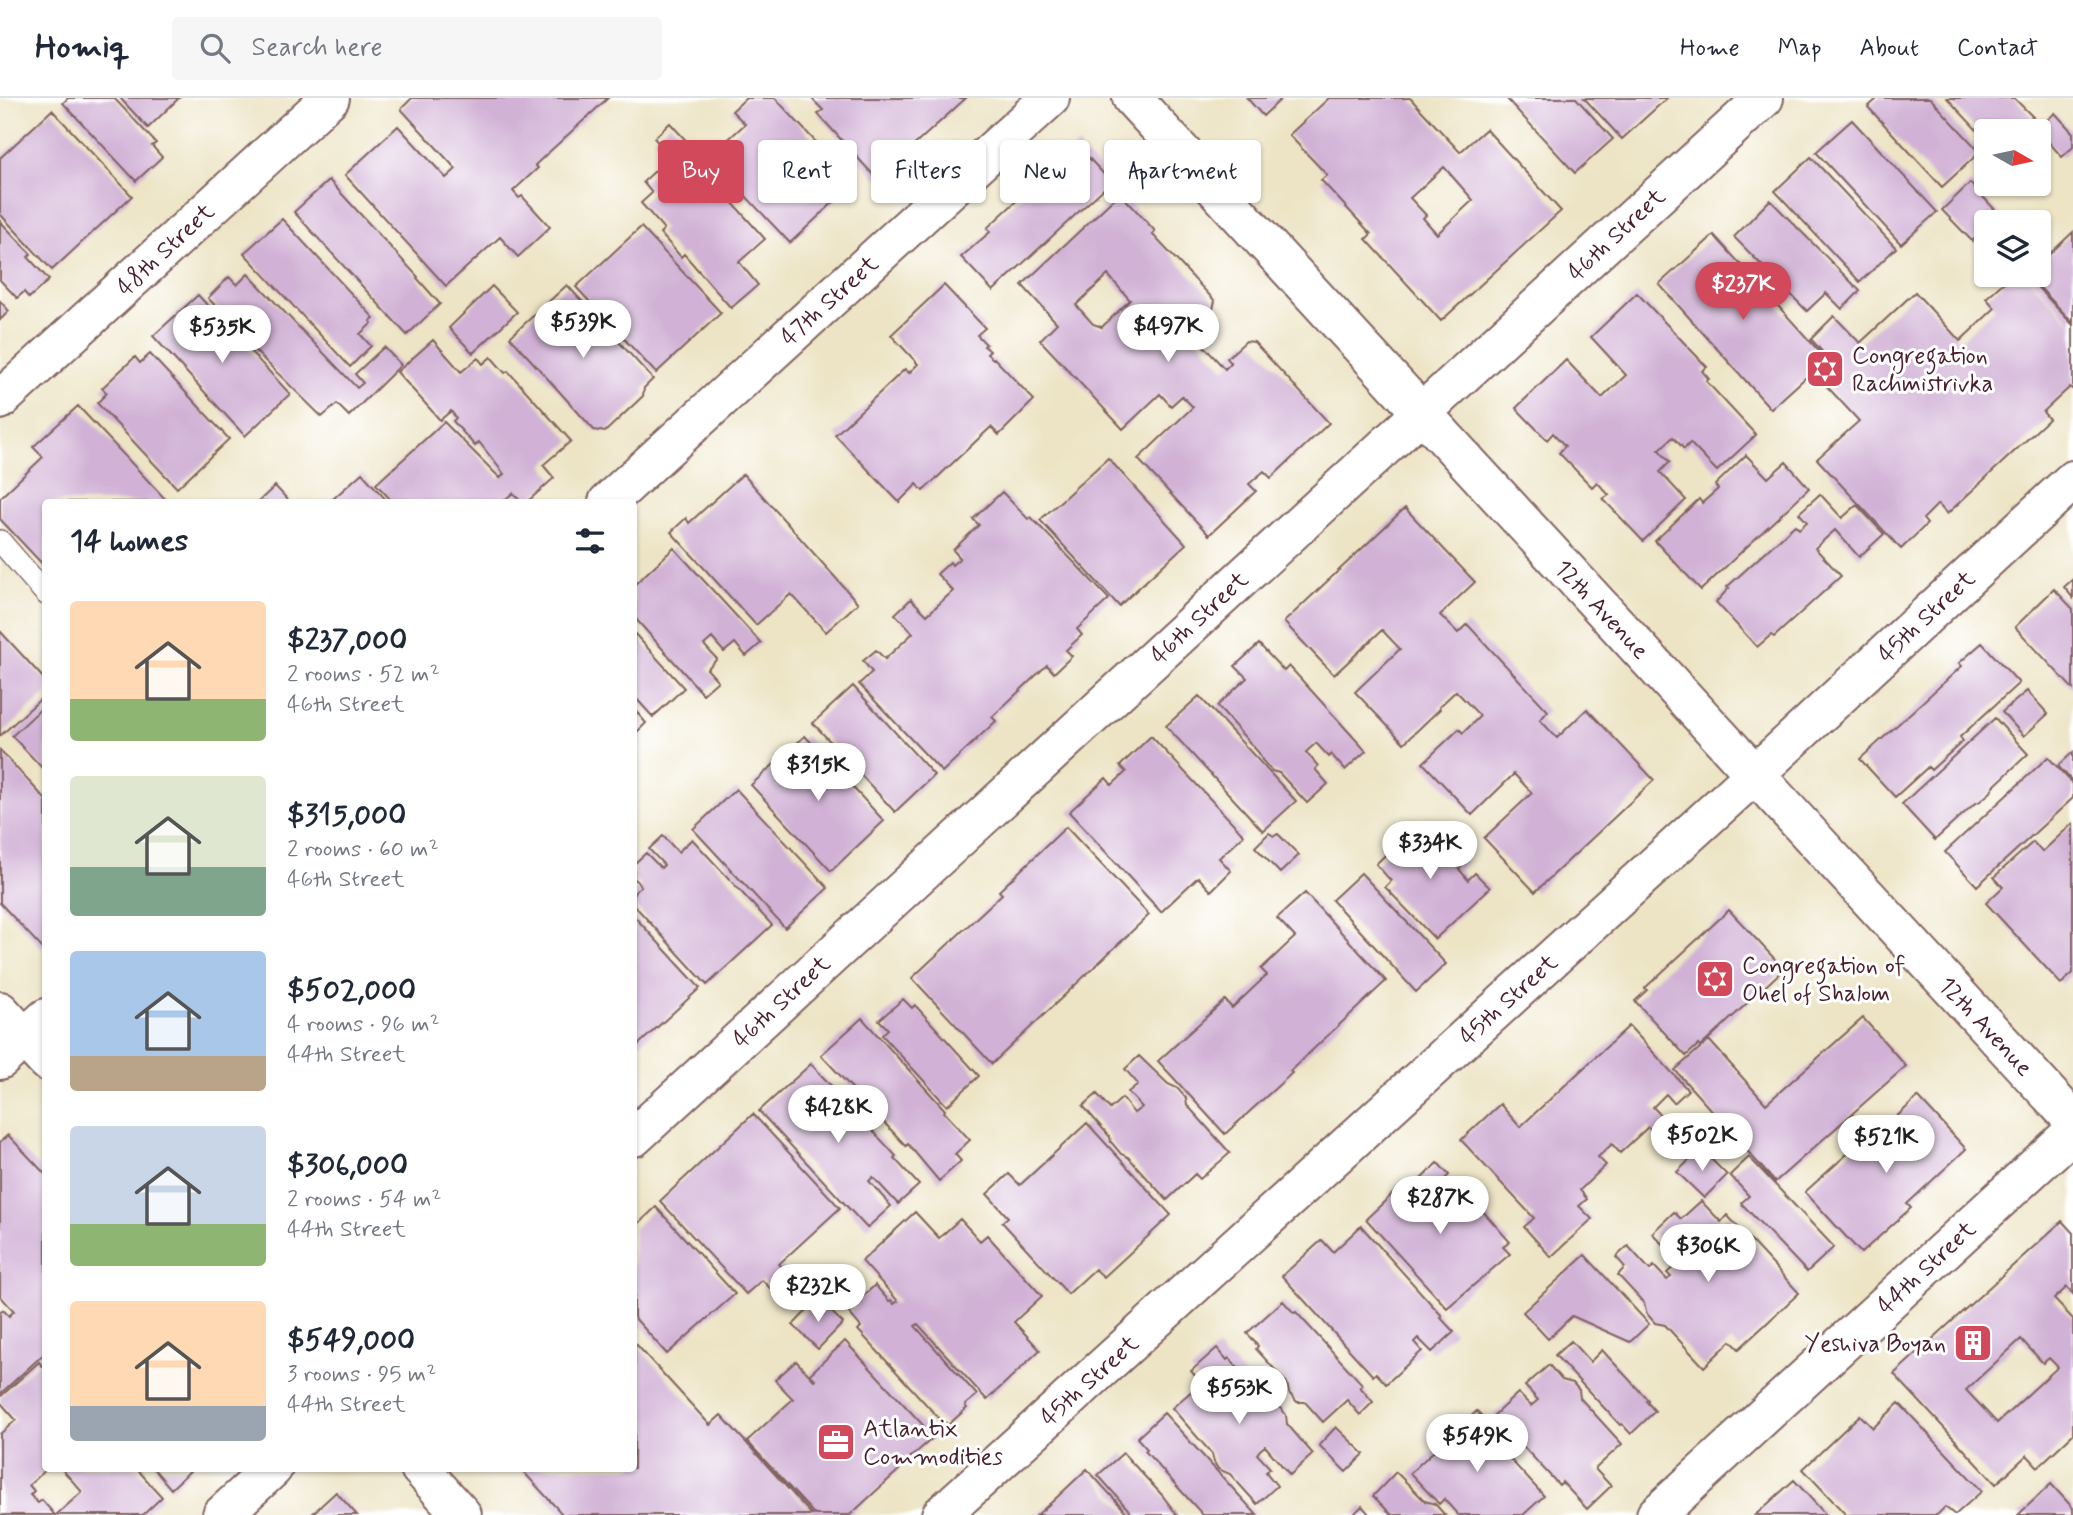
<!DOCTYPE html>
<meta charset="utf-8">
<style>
:root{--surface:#fff;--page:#f6f6f7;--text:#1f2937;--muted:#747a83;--line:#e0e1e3;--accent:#d1495b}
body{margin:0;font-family:Mynerve,sans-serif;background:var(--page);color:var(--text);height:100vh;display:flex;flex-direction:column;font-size:26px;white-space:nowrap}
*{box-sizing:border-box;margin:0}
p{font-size:23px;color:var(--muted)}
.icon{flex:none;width:38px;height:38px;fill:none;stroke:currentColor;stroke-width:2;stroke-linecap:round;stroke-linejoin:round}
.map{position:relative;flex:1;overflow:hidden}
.details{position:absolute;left:42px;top:401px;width:595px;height:973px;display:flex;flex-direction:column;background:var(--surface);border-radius:7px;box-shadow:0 2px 5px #0004}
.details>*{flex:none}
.top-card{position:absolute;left:658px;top:42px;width:665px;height:63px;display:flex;gap:14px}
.needle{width:46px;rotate:99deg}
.buttons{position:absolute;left:1974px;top:21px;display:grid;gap:14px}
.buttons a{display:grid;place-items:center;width:77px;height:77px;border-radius:7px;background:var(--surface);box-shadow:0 2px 5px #0004;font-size:35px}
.price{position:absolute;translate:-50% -60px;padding:0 16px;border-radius:24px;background:#fff;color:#222;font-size:23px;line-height:46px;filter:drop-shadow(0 2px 4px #0008)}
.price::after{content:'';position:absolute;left:50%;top:42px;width:21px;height:16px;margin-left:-10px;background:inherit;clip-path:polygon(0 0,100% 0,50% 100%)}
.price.selected{background:var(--accent);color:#fff}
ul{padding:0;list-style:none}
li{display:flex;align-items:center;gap:21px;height:175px;padding:0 28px}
li span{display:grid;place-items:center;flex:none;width:196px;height:140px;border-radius:7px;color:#555}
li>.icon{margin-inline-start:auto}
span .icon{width:84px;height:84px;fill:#fffc;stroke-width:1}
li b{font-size:30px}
h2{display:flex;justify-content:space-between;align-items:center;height:84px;padding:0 28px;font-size:30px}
.tag{padding:0 24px;border-radius:7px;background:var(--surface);box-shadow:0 2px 5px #0004;font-size:24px;line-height:63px}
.tag.selected{background:var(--accent);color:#fff}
header{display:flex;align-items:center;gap:42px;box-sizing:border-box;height:98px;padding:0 35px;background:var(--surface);border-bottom:2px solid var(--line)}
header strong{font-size:33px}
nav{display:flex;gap:38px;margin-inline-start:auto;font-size:24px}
.search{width:490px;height:63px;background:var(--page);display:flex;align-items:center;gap:18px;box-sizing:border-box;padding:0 24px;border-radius:7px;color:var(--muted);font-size:26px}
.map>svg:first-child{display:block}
.building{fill:#d1b2d6;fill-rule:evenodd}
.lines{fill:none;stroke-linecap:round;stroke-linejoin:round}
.service-casing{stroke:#836461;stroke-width:24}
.minor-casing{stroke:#836461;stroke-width:42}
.service{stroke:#fff;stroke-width:21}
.minor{stroke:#fff;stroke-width:38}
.labels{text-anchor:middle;stroke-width:6;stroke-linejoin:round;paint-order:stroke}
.street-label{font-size:24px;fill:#4a1f2b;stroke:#fff}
.poi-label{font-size:24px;fill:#4a1f2b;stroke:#fff;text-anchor:start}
</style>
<header>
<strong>Homiq</strong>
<div class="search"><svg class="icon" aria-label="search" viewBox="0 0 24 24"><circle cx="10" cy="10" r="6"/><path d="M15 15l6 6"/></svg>Search here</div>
<nav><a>Home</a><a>Map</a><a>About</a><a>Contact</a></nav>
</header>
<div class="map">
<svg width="2073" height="1417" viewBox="0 0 2073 1417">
<rect width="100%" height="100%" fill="#fff"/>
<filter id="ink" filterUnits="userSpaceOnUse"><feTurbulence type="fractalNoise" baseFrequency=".0143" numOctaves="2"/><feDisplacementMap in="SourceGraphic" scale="14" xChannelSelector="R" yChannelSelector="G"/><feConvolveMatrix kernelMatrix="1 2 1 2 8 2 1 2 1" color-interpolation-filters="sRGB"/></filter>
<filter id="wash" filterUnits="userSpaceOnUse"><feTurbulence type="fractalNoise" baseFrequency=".00686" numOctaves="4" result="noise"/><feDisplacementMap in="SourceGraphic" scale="28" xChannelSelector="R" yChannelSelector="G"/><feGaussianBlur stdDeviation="1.57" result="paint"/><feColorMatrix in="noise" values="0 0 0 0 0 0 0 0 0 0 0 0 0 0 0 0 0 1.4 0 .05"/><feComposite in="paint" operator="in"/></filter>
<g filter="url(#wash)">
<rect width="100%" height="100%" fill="#ede4c5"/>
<g id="blocks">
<!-- building -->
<path class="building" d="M68 0H114L156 45 152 48 162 59 136 83 63 5Z
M120 0H179L148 30Z
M412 0H608L535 67 538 70 513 93 519 100 522 98 550 129 518 159 500 139 446 188 345 77 398 28 446 80 456 71 401 11Z
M746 0H775L854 85 790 145 709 59 745 26 732 13Z
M811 0H966L877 81 818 16 823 12Z
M1247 0H1282L1263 18Z
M1329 0H1410L1460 54 1486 31 1561 113 1441 223 1366 141 1371 136 1321 82 1327 77 1289 37ZM1444 69 1473 102 1437 136 1423 120 1426 117 1410 100Z
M1506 0H1576L1613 41 1575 75Z
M1584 0H1667L1622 41Z
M1878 0H1930L1980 54 1942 89 1868 9Z
M1947 0H2014L2033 19 2018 33H1986V42Z
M52 12 132 98 52 172 0 116V60Z
M2055 15 2073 35V49L2062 59 2037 31Z
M1852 22 1937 114 1901 146 1816 54Z
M670 25 692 49 676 64 654 40Z
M1077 47 1111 84 993 193 961 159 990 134 987 130Z
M1811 59 1896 150 1860 184 1775 93Z
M656 72 674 93 696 72 711 89 715 85 765 141 739 164 758 187 731 210 684 156 681 159 660 135 664 131 641 105 652 95 643 84Z
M329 82 418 179 417 180 440 206 407 237 294 114Z
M1970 85 2000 117 1992 124H1986V130L1972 143 1942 112Z
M1120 95 1155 133 1152 136 1215 203 1213 211 1197 226 1193 221 1185 228 1225 271 1231 265 1227 260 1246 243 1254 244 1329 325 1271 380 1264 373 1249 386 1256 393 1209 437 1138 361 1193 309 1182 298 1171 308 1160 296 1123 331 1040 242 1057 225 1022 187ZM1108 177 1130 202 1102 229 1093 226 1076 207Z
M1770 102 1860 193 1842 211 1826 195 1807 213 1734 139Z
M282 121 374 220 370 223 372 225 360 236 371 248 350 269 244 155Z
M0 123 31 156 28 159 49 182 29 200 24 194 17 200 0 182Z
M641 129 721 215 656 275 576 189Z
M2073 134V225L2028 177H2039V166Z
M1714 137 1826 261 1771 311 1659 186Z
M248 176 357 290 363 285 355 276 384 249 401 267 349 318 337 306 322 319 243 241 245 239 208 200 229 179 237 187Z
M2012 177H2026L2073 227V290L2072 291 2070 289 2043 314 2049 321 1947 416 1938 406 1923 421 1927 426 1901 451 1817 361 1859 323 1821 282 1835 268 1811 241 1834 218 1860 245 1915 194 1960 243 1995 210 1986 200Z
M567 187 653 281 644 290 643 298 605 334 594 332 510 239Z
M944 187 985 230 977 237 986 246 984 248 990 253 987 256 993 261 994 260 1034 302 999 337 991 329 923 393 917 386 899 404 835 337 905 271 909 275 918 266 891 237Z
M492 188 517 214 473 255 449 230Z
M1637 195 1707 269 1702 273 1709 281 1706 283 1756 337 1717 373 1690 345 1684 351 1673 339 1659 352 1670 364 1660 374 1686 402 1643 443 1603 401 1609 397 1597 384 1592 389 1559 355 1565 348 1553 335 1547 342 1516 310 1566 262 1602 300 1626 277 1591 239Z
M198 197 290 296 245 338 153 238Z
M0 203 9 213 0 222Z
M433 242 461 274 478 260 483 266 491 259 505 275 508 273 571 343 543 367 554 380 527 404H521L513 395 502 404H393L376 386 444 324 500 380 504 376 479 344 475 348 453 323 456 320 451 313 440 322 397 274Z
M150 256 229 341 177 390 97 305 107 295 102 290 118 275 135 259 140 265Z
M78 308 168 404H46V470L0 421V400L43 359 33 349Z
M1746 357 1768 380 1786 364 1809 390 1701 492 1655 443 1699 401 1702 405 1718 391 1715 387Z
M1108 360 1186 446 1119 508 1040 422Z
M362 375 388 404H330L334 400Z
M743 376 858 505 826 534 791 496 756 527 671 434 686 420 689 425Z
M275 388 290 404H258Z
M1002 394 1028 421 1031 419 1109 501 1077 531 1082 537 1066 552 1072 558 1054 575 1047 567 992 619 996 623 942 674 859 586 872 574 863 563 876 552 885 561 913 535 895 516 911 501 927 517 953 493 937 476 950 464 952 467 960 460 953 452 979 427 973 421Z
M1820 396 1842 420 1857 407 1884 436 1859 459 1835 432 1815 450 1841 478 1774 539 1771 537 1757 549 1716 504 1729 490 1727 489 1795 427 1799 431 1807 424 1799 415Z
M1405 410 1475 484 1440 517 1458 535 1467 526 1548 613 1540 622 1557 640 1587 611 1654 682 1535 794 1484 740 1532 695 1514 676 1472 717 1423 665 1459 631 1463 635 1480 618 1456 593 1439 609 1440 611 1404 645 1355 594 1400 551 1382 532 1334 577 1284 524Z
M674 450 761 545 746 558 735 545 724 554 712 540 704 547 717 561 707 571 718 583 703 596 634 519V487Z
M2073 481V500L2064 489Z
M2054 491 2073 511V591L2015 529Z
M0 533 46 583V596L0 638Z
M634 535 684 590 653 619 634 598Z
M1982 545 2019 585 1960 639 1963 643 1931 672 1928 669 1895 699 1860 661 1962 568 1959 565Z
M1259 546 1284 573 1289 568 1366 653 1345 672 1331 656 1329 659 1316 645 1306 654 1318 668 1315 671 1328 686 1307 705 1279 675 1272 673 1262 662 1259 655 1217 608 1247 580 1235 568Z
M853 588 934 677 895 714 813 625Z
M2027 593 2048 616 2024 638 2002 614Z
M1199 598 1296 703 1263 733 1166 628Z
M46 606V674L12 638Z
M634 611 646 625 634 637Z
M1995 620 2028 656 1993 689 1991 694 1979 704 1974 706 1935 742 1902 706Z
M805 638 884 723 831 773 751 687Z
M1151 638 1244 737 1219 760 1231 773 1211 793 1198 779 1161 814 1069 714 1106 680 1112 687 1126 674 1120 668Z
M0 652 46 702V847L42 850 0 805Z
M2073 654V684L2058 668Z
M2048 659 2073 686V700L1977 788 1945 754Z
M736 691 828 790 785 830 693 731Z
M2073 725V875L2061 886 1986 805 2003 789 1994 779 2033 744 2042 754Z
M1416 727 1432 743 1440 736 1466 764 1459 771 1468 782 1475 775 1490 790 1435 841 1385 789 1391 783 1376 766Z
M1066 729 1149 817 992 966 912 880 1002 796 999 793Z
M1269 735 1274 738 1278 736 1299 757 1280 775 1255 749Z
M663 738 678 754 692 741 772 827 707 887 634 807V795L641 788 634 780V766L646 755 661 770 664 767 649 751Z
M1361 775 1446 866 1416 894 1332 802Z
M1305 795 1386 883 1290 973 1292 975 1225 1036 1158 963 1225 902 1232 910 1267 877 1261 871 1295 839 1277 820Z
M1729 812 1784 871 1700 949 1698 947 1686 958 1635 903 1647 892 1645 890Z
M634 818 700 890 638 947 634 942Z
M903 901 912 910 915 907 979 978 947 1008 882 937 888 931 879 922Z
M862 920 945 1012 944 1014 970 1042 955 1056 961 1063 939 1083 908 1046 906 1048 821 957Z
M1863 920 1906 968 1775 1084 1675 972 1709 942 1766 1006Z
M1629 928 1688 992 1674 1005 1666 996 1653 1009 1671 1028 1658 1040 1648 1029 1620 1055 1612 1046 1598 1059 1606 1067 1580 1092 1587 1101 1579 1108 1592 1121 1551 1159 1524 1129 1534 1120 1461 1042 1500 1006 1520 1029Z
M1139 958 1168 986 1177 990 1186 1000 1187 1007 1230 1055 1200 1081 1195 1076 1167 1102 1128 1059 1121 1056 1111 1044 1110 1039 1083 1008 1097 996 1110 1011 1122 1000 1134 1015 1142 1009 1128 994 1138 986 1125 971Z
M811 966 896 1058 894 1060 919 1087 898 1106 873 1079 869 1083 891 1108 867 1130 759 1013Z
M1918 999 1966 1051 1907 1106 1911 1110 1861 1155 1805 1094 1855 1049 1859 1053Z
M753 1016 840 1110 779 1166 788 1175 771 1191 762 1182 746 1196 660 1103Z
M1087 1025 1171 1117 1104 1179 1095 1171 1068 1196 1002 1124 1008 1119 987 1096 1009 1076 1020 1087Z
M8 1037 46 1077V1254L0 1296V1215L3 1212 9 1218 14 1213 0 1198V1044Z
M1701 1051 1727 1077 1704 1100 1677 1074Z
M1749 1059 1834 1149 1807 1174 1741 1105 1749 1098 1730 1077Z
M1438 1065 1449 1077 1445 1081 1476 1115 1481 1111 1510 1144 1503 1149 1510 1156 1447 1210 1366 1121 1399 1090 1405 1096Z
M1701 1103 1721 1124 1727 1117 1799 1195 1739 1251 1731 1243 1704 1269 1665 1227 1655 1225 1647 1216 1644 1205 1618 1177 1625 1169 1616 1159 1628 1148 1650 1172 1654 1168 1667 1182 1671 1179 1667 1175 1679 1164 1652 1135 1674 1114 1681 1121Z
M656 1109 735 1196 667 1256 634 1219V1130Z
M915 1114 939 1140 960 1121 980 1143 987 1137 1042 1198 1014 1224 1040 1252 987 1302 918 1226 915 1228 977 1297 965 1307 967 1310 948 1327 946 1325 945 1327 858 1232 861 1229 849 1215 857 1208 855 1206 875 1187 889 1203 891 1202 894 1206 898 1203 862 1163Z
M2062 1123 2073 1135V1196L2067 1189 2054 1201 2073 1221V1336L2038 1369 2027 1357 1996 1386 1894 1276ZM2021 1241 2043 1265 2049 1260 2058 1269 1997 1325 1966 1292Z
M1361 1128 1442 1218 1440 1219 1454 1234 1432 1254 1418 1240 1414 1244 1422 1253 1386 1286 1376 1275 1373 1278 1282 1178 1322 1142 1333 1154Z
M1585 1157 1649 1226 1630 1244 1572 1218 1548 1241 1523 1214Z
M818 1201 843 1225 818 1251 793 1227Z
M1283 1203 1294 1215 1296 1214 1363 1287 1360 1289 1373 1304 1360 1317 1347 1302 1323 1324 1305 1304H1297L1289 1295 1287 1285 1256 1251 1258 1248 1247 1235Z
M845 1243 934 1339 897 1371 899 1372 850 1417H815L747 1343 793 1301 775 1282 796 1263 814 1282 815 1281 810 1276Z
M1571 1243 1590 1264 1602 1252 1648 1302 1646 1303 1655 1313 1631 1336 1622 1326 1620 1327 1555 1257Z
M635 1245 710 1327 721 1317 812 1417H563L520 1370H634Z
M1217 1250 1227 1262 1229 1260 1267 1303 1281 1310 1286 1317 1287 1326 1313 1356 1290 1377 1265 1348 1260 1352 1257 1356 1270 1370 1266 1374 1277 1388 1257 1406 1230 1376 1218 1371 1214 1364 1212 1356 1172 1310 1201 1285 1191 1273Z
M39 1264 46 1272V1370H48L29 1387 34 1393 30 1397 38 1405 42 1402 55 1417H0V1336L16 1322 0 1304V1299Z
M1549 1267 1562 1282 1573 1285 1579 1292 1580 1300 1622 1346 1595 1371 1611 1388 1587 1411 1562 1384 1559 1387 1494 1317 1518 1295 1531 1308 1538 1302 1525 1288Z
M1899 1305 1982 1393 1955 1417 1945 1409 1937 1417H1846L1803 1371 1860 1317 1873 1330Z
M1477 1313 1505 1343 1499 1349 1544 1398 1523 1417H1458L1444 1401 1439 1406 1410 1375Z
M1164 1315 1257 1417H1203L1145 1353 1147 1351 1137 1340Z
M1336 1329 1364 1356 1346 1374 1319 1347Z
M1123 1355 1162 1397 1177 1417H1133L1098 1377Z
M61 1370H136L162 1399 143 1417H56L82 1394Z
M153 1370H193L171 1391Z
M1087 1371 1129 1417H1037L1054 1402Z
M1396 1374 1425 1403 1435 1406 1445 1417H1392L1373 1398Z
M1794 1382 1826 1417H1755L1761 1412Z
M2051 1386 2073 1410V1417H2018Z
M336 1394 357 1417H311Z
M1362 1408 1370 1417H1353Z"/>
</g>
</g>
<g filter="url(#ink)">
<use href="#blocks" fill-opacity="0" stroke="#836461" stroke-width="2"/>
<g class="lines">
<!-- service casing -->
<g class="service-casing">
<path id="service" d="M0 443 46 496"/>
</g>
<!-- minor casing -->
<g class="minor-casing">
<path id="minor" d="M1132 0 2073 1022
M0 302 330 0
M608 404 1050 0
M0 913 46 963
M0 962 46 920
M634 1039 1764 0
M420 1370 462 1417
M222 1417 273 1370
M941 1417 1754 677 2073 382
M1656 1417 2073 1034"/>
</g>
<!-- service -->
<use href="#service" class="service"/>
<!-- minor -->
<use href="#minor" class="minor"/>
</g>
</g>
<!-- icons -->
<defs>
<g id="synagogue-square" transform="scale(2.0125)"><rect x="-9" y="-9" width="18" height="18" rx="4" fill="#d1495b" stroke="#fff"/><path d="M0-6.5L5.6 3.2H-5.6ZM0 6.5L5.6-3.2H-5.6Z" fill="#fff"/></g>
<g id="building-square" transform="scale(2.0125)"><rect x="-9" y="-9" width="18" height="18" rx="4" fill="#d1495b" stroke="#fff"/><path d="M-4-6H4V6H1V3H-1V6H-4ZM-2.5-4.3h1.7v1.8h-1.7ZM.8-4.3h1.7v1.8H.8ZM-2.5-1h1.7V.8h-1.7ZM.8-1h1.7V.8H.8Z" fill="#fff"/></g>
<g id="office-square" transform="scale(2.0125)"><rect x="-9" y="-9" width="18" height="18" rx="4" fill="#d1495b" stroke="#fff"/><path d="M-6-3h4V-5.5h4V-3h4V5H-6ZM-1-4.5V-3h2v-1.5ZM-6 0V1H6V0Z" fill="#fff"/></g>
</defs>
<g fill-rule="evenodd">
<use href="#synagogue-square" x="1825" y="271"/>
<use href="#synagogue-square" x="1715" y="881"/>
<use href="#building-square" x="1973" y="1245"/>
<use href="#office-square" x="836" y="1344"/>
</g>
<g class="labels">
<!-- street labels -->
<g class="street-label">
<text transform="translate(1616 136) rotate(-43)" y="8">46th Street</text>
<text transform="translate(165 151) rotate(-43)" y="8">48th Street</text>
<text transform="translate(829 202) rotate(-42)" y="8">47th Street</text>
<text transform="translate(1602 511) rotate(47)" y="8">12th Avenue</text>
<text transform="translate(1926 518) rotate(-43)" y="8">45th Street</text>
<text transform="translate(1199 519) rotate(-43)" y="8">46th Street</text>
<text transform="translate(1508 901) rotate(-42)" y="8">45th Street</text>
<text transform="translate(781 903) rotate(-43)" y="8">46th Street</text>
<text transform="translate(1986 928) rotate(47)" y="8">12th Avenue</text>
<text transform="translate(1926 1169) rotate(-43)" y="8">44th Street</text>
<text transform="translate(1089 1282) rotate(-42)" y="8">45th Street</text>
</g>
<!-- poi labels -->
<g class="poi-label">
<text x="1852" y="265">Congregation<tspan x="1852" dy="28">Rachmistrivka</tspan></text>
<text x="1742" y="875">Congregation of<tspan x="1742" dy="28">Ohel of Shalom</tspan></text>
<text x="1946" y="1253" text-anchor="end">Yeshiva Boyan</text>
<text x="863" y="1338">Atlantix<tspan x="863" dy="28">Commodities</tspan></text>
</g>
</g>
</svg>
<div class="buttons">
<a><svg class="needle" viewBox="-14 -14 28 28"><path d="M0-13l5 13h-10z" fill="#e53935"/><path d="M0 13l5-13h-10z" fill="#747a83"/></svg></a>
<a><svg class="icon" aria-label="layers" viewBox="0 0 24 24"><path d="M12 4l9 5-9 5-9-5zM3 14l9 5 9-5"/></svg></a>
</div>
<b class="price selected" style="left:1743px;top:224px">$237K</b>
<b class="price" style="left:583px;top:262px">$539K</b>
<b class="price" style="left:1168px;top:266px">$497K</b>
<b class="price" style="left:222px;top:267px">$535K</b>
<b class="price" style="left:818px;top:705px">$315K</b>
<b class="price" style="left:1430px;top:783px">$334K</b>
<b class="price" style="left:838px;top:1047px">$428K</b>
<b class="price" style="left:1702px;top:1075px">$502K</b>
<b class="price" style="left:1886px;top:1077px">$521K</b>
<b class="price" style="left:1440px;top:1138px">$287K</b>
<b class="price" style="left:1708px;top:1186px">$306K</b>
<b class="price" style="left:818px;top:1226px">$232K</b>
<b class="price" style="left:1239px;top:1328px">$553K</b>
<b class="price" style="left:1477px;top:1376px">$549K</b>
<div class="top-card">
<a class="tag selected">Buy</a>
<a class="tag">Rent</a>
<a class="tag">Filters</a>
<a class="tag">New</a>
<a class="tag">Apartment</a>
</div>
<section class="details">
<h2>14 homes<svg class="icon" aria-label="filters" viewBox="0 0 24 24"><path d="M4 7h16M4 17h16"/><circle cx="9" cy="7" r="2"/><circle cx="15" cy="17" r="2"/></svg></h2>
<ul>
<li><span style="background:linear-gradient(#ffd9b3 70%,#8fb573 0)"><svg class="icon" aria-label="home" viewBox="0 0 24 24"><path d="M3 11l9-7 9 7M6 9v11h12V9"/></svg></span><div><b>$237,000</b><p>2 rooms · 52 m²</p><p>46th Street</p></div></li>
<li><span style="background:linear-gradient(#dfe7d0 65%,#7fa58c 0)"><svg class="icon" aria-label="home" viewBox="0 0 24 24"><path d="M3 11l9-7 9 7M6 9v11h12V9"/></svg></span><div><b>$315,000</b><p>2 rooms · 60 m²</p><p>46th Street</p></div></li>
<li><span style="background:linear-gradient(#a9c7e8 75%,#b9a48a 0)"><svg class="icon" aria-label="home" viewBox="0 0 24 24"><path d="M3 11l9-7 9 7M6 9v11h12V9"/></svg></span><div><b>$502,000</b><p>4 rooms · 96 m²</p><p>44th Street</p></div></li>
<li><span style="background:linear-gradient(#c9d6e8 70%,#8fb573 0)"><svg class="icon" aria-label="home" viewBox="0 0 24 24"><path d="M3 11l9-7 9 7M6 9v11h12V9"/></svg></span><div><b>$306,000</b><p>2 rooms · 54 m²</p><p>44th Street</p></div></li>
<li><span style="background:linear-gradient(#ffd9b3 75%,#9aa5b1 0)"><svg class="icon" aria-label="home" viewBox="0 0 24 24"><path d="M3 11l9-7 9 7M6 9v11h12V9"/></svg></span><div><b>$549,000</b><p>3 rooms · 95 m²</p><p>44th Street</p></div></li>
</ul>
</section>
</div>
